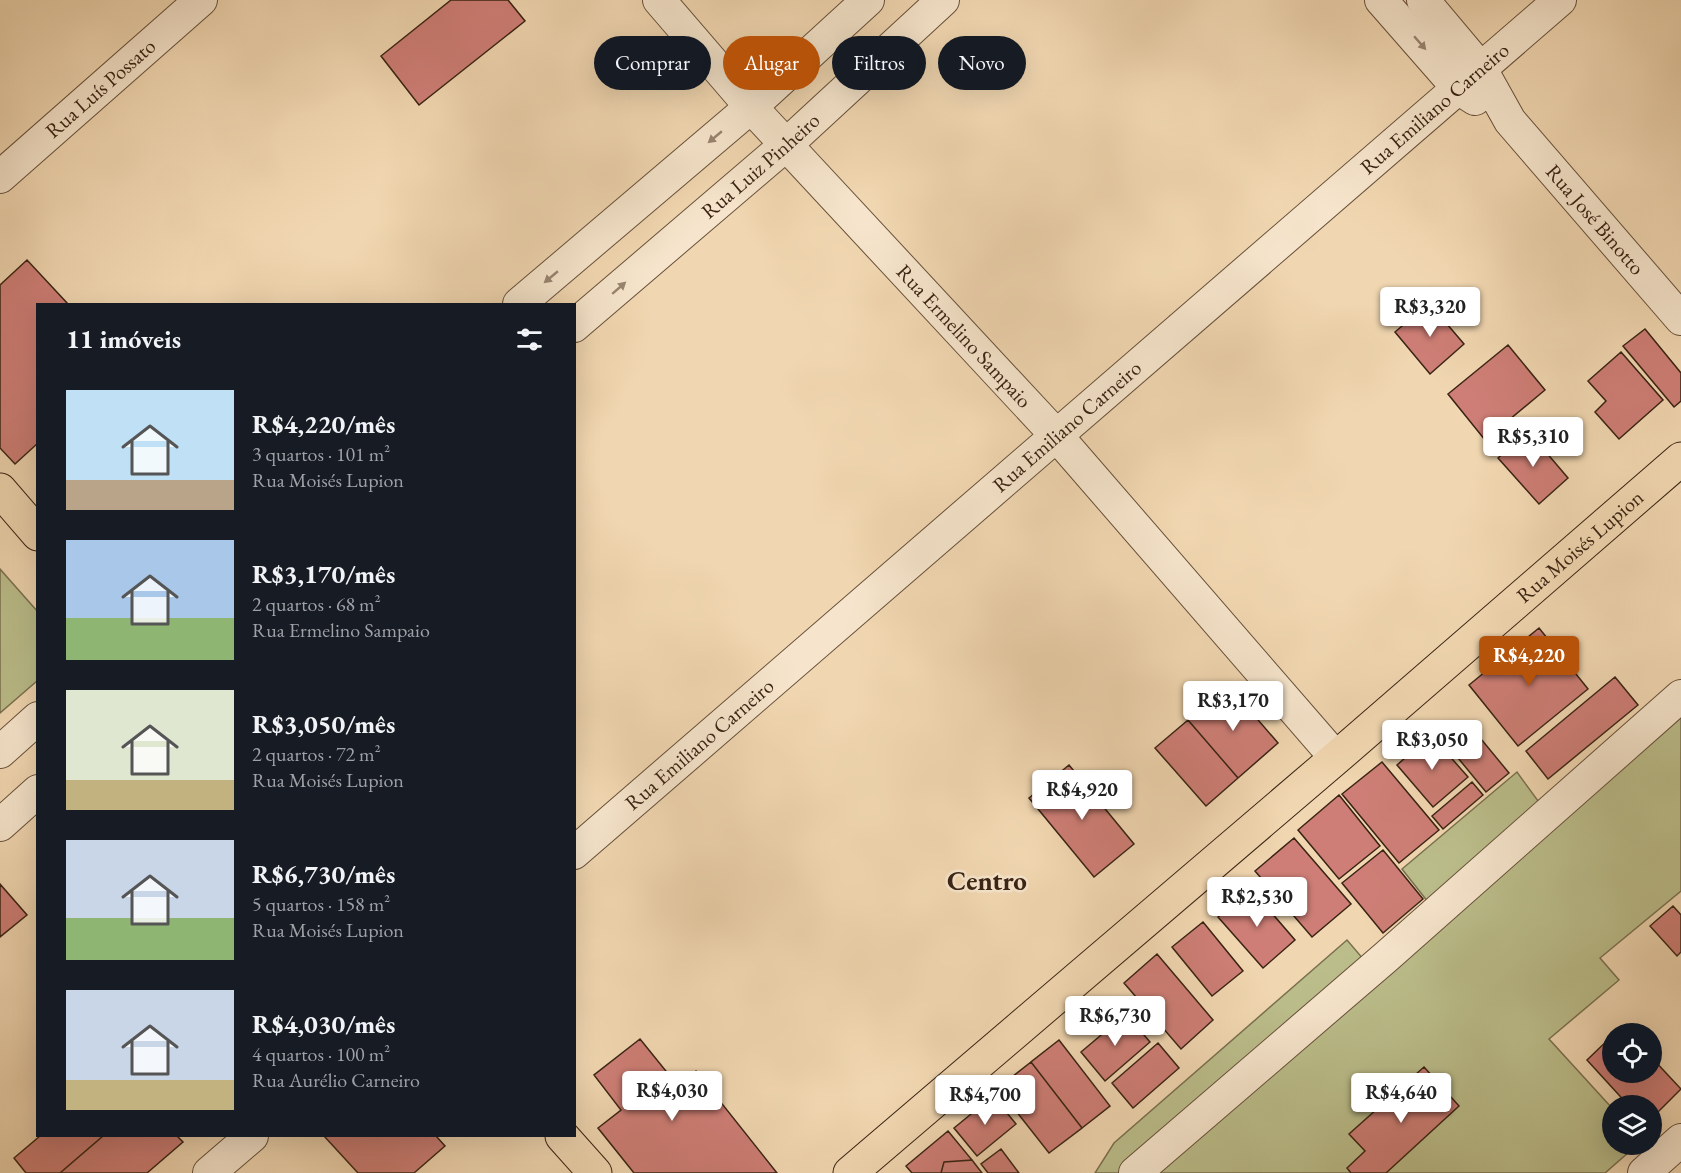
<!DOCTYPE html>
<html lang="pt">
<meta charset="utf-8">
<style>
:root{--surface:#171b24;--page:#20242c;--text:#f1f3f6;--muted:#9ea1a6;--accent:#b45309}
body{margin:0;font-family:"EB Garamond",serif;background:var(--page);color:var(--text);height:100vh;display:flex;flex-direction:column;font-size:22px;white-space:nowrap}
*{box-sizing:border-box;margin:0}
p{font-size:20px;color:var(--muted)}
.icon{flex:none;width:33px;height:33px;fill:none;stroke:currentColor;stroke-width:2;stroke-linecap:round;stroke-linejoin:round}
.map{position:relative;flex:1;overflow:hidden}
.drawer{position:absolute;left:36px;top:303px;width:540px;height:834px;display:flex;flex-direction:column;background:var(--surface);border-radius:0px;box-shadow:0 6px 24px #0002}
.drawer>*{flex:none}
.top-card{position:absolute;left:594px;top:36px;width:570px;height:54px;display:flex;gap:12px}
.buttons{position:absolute;left:1602px;top:1023px;display:grid;gap:12px}
.buttons a{display:grid;place-items:center;width:60px;height:60px;border-radius:50%;background:var(--surface);box-shadow:0 6px 24px #0002;font-size:30px}
.price{position:absolute;translate:-50% -51px;padding:0 14px;border-radius:6px;background:#fff;color:#222;font-size:20px;line-height:39px;filter:drop-shadow(0 2px 3px #0008)}
.price::after{content:'';position:absolute;left:50%;top:36px;width:18px;height:14px;margin-left:-9px;background:inherit;clip-path:polygon(0 0,100% 0,50% 100%)}
.price.on{background:var(--accent);color:#fff}
ul{padding:0;list-style:none}
li{display:flex;align-items:center;gap:18px;height:150px;padding:0 30px}
li span{display:grid;place-items:center;flex:none;width:168px;height:120px;border-radius:0px;color:#555}
li>.icon{margin-inline-start:auto}
span .icon{width:72px;height:72px;fill:#fffc;stroke-width:1}
li b{font-size:26px}
h2{display:flex;justify-content:space-between;align-items:center;height:72px;padding:0 30px;font-size:26px}
.chip{padding:0 21px;border-radius:27px;background:var(--surface);box-shadow:0 6px 24px #0002;font-size:21px;line-height:54px}
.chip.on{background:var(--accent);color:#fff}
.map>svg:first-child{display:block}
.green{fill:#bbbe8b;stroke:#7a704f;stroke-width:1.5}
.building{fill:#ce7e76;stroke:#392313;stroke-width:1.5}
.lines{fill:none;stroke-linecap:round;stroke-linejoin:round}
.minor-casing{stroke:#67503a;stroke-width:34}
.major-casing{stroke:#392313;stroke-width:35}
.minor{stroke:#f6e5cc;stroke-width:32}
.major{stroke:#f1d7b1;stroke-width:33}
.oneway{fill:#988470}
.labels{text-anchor:middle;stroke-width:5;stroke-linejoin:round;paint-order:stroke}
.street-label{font-size:21px;fill:#392313;stroke:#f6e5cc}
.district-label{font-size:27px;font-weight:bold;fill:#392313;stroke:#f6e5cc}
</style>
<div class="map">
<svg width="1681" height="1173" viewBox="0 0 1681 1173">
<rect width="100%" height="100%" fill="#f1d7b1"/>
<filter id="stains"><feTurbulence type="fractalNoise" baseFrequency=".00333" numOctaves="4"/><feColorMatrix values="0 0 0 0 .2 0 0 0 0 .09 0 0 0 0 .02 0 0 0 .5 -.17"/></filter>
<radialGradient id="worn" r=".72"><stop offset=".6" stop-color="#630" stop-opacity="0"/><stop offset="1" stop-color="#630" stop-opacity=".3"/></radialGradient>
<!-- green -->
<path class="green" d="M0 569 38 612 37 681 0 713Z
M1681 680V891L1600 958 1619 980 1549 1039 1612 1108V1144L1637 1145 1605 1173H1095L1114 1143 1347 940 1364 960 1428 902 1402 869 1517 772 1538 801Z"/>
<!-- building -->
<path class="building" d="M451 0H508L525 21 419 105 381 56Z
M27 260 68 304H38V443L15 464 0 448V285Z
M1429 303 1464 344 1430 374 1395 332Z
M1645 329 1681 373V401L1674 407 1623 346Z
M1508 345 1545 390 1485 440 1448 394Z
M1621 352 1663 400 1619 439 1595 412 1606 401 1588 381Z
M1528 431 1568 478 1539 504 1498 458Z
M1539 628 1588 689 1518 746 1469 685Z
M1615 677 1638 705 1548 779 1526 751Z
M1228 685 1278 743 1238 778 1188 720Z
M1188 720 1238 778 1206 806 1155 748Z
M1472 728 1509 773 1486 792 1449 747Z
M1431 735 1468 777 1433 807 1397 765Z
M1382 762 1439 830 1399 863 1342 794Z
M1069 765 1134 844 1094 877 1029 798Z
M1472 782 1483 795 1443 829 1432 816Z
M1339 795 1380 846 1339 879 1298 830Z
M1294 838 1351 904 1312 937 1255 871Z
M1383 850 1423 899 1383 933 1342 883Z
M0 884 27 915 0 937Z
M1251 889 1295 940 1263 968 1218 917Z
M1673 906 1681 915V952L1677 956 1650 926Z
M1203 922 1243 971 1212 996 1172 947Z
M1157 954 1213 1020 1181 1049 1124 983Z
M1126 1014 1150 1042 1105 1081 1081 1052Z
M1612 1036V1072H1652V1058L1681 1089 1652 1118V1106H1629L1587 1060Z
M640 1039 678 1086 696 1071 777 1173H634L598 1128 621 1110 594 1075Z
M1059 1040 1110 1106 1082 1128 1031 1062Z
M1158 1043 1179 1068 1133 1108 1112 1083Z
M1031 1062 1082 1128 1049 1153 998 1088Z
M1424 1067 1459 1106 1386 1173H1351L1347 1168 1365 1151 1349 1134Z
M993 1096 1016 1124 977 1156 954 1128Z
M948 1131 972 1160 944 1162 941 1173H912L906 1166Z
M40 1136H103L60 1173H26L14 1158Z
M103 1136H177L183 1142 147 1173H60Z
M324 1136H436L445 1146 414 1173H358Z
M1001 1149 1019 1173H988L981 1164Z
M972 1160 982 1173H941L944 1162Z"/>
<g class="lines">
<!-- minor casing -->
<g class="minor-casing">
<g id="minor">
<path id="s1" d="M659 0 751 107 1056 435 1336 758"/>
<path d="M1381 0 1458 88 1475 99"/>
<path id="s2" d="M1423 0 1481 69 1510 121 1681 319"/>
<path id="s3" d="M0 177 201 0"/>
<path d="M519 304 751 107 868 0"/>
<path id="s4" d="M574 326 787 144 943 0"/>
<path d="M0 752 38 718"/>
<path d="M0 825 38 791"/>
<path id="s5" d="M574 853 1560 0"/>
<path d="M209 1173 252 1136"/>
<path d="M1135 1173 1386 957 1681 696"/>
<path d="M1644 1173 1681 1140"/>
</g>
</g>
<!-- major casing -->
<g class="major-casing">
<g id="major">
<path d="M0 490 38 534"/>
<path d="M562 1136 595 1173"/>
<path id="s6" d="M850 1173 1336 758 1681 459"/>
</g>
</g>
<!-- minor -->
<use href="#minor" class="minor"/>
<!-- major -->
<use href="#major" class="major"/>
</g>
<!-- one-way arrows -->
<defs><path id="oneway-solid" d="M-6-.8H1V-3.2L6.5 0L1 3.2V.8H-6Z" transform="scale(1.5)"/></defs>
<g class="oneway">
<use href="#oneway-solid" transform="translate(1420 43) rotate(49)"/>
<use href="#oneway-solid" transform="translate(715 137) rotate(140)"/>
<use href="#oneway-solid" transform="translate(551 277) rotate(140)"/>
<use href="#oneway-solid" transform="translate(619 288) rotate(-41)"/>
</g>
<g class="labels">
<!-- street labels -->
<g class="street-label">
<text dy="7" stroke="none"><textPath href="#s3" startOffset="134">Rua Luís Possato</textPath></text>
<text dy="7" stroke="none"><textPath href="#s5" startOffset="1138">Rua Emiliano Carneiro</textPath></text>
<text dy="7" stroke="none"><textPath href="#s4" startOffset="246">Rua Luiz Pinheiro</textPath></text>
<text dy="7" stroke="none"><textPath href="#s2" startOffset="280">Rua José Binotto</textPath></text>
<text dy="7" stroke="none"><textPath href="#s1" startOffset="454">Rua Ermelino Sampaio</textPath></text>
<text dy="7" stroke="none"><textPath href="#s5" startOffset="652">Rua Emiliano Carneiro</textPath></text>
<text dy="7" stroke="none"><textPath href="#s6" startOffset="962">Rua Moisés Lupion</textPath></text>
<text dy="7" stroke="none"><textPath href="#s5" startOffset="166">Rua Emiliano Carneiro</textPath></text>
</g>
<!-- district labels -->
<g class="district-label">
<text x="987" y="890">Centro</text>
</g>
</g>
<rect width="100%" height="100%" filter="url(#stains)"/>
<rect width="100%" height="100%" fill="url(#worn)"/>
</svg>
<div class="buttons">
<a><svg class="icon" aria-label="locate" viewBox="0 0 24 24"><circle cx="12" cy="12" r="6"/><path d="M12 2v4M12 18v4M2 12h4M18 12h4"/></svg></a>
<a><svg class="icon" aria-label="layers" viewBox="0 0 24 24"><path d="M12 4l9 5-9 5-9-5zM3 14l9 5 9-5"/></svg></a>
</div>
<b class="price" style="left:1430px;top:338px">R$3,320</b>
<b class="price" style="left:1533px;top:468px">R$5,310</b>
<b class="price on" style="left:1529px;top:687px">R$4,220</b>
<b class="price" style="left:1233px;top:732px">R$3,170</b>
<b class="price" style="left:1432px;top:771px">R$3,050</b>
<b class="price" style="left:1082px;top:821px">R$4,920</b>
<b class="price" style="left:1257px;top:928px">R$2,530</b>
<b class="price" style="left:1115px;top:1047px">R$6,730</b>
<b class="price" style="left:672px;top:1122px">R$4,030</b>
<b class="price" style="left:1401px;top:1124px">R$4,640</b>
<b class="price" style="left:985px;top:1126px">R$4,700</b>
<div class="top-card">
<a class="chip">Comprar</a>
<a class="chip on">Alugar</a>
<a class="chip">Filtros</a>
<a class="chip">Novo</a>
</div>
<section class="drawer">
<h2>11 imóveis<svg class="icon" aria-label="filters" viewBox="0 0 24 24"><path d="M4 7h16M4 17h16"/><circle cx="9" cy="7" r="2"/><circle cx="15" cy="17" r="2"/></svg></h2>
<ul>
<li><span style="background:linear-gradient(#bfe0f5 75%,#b9a48a 0)"><svg class="icon" aria-label="home" viewBox="0 0 24 24"><path d="M3 11l9-7 9 7M6 9v11h12V9"/></svg></span><div><b>R$4,220/mês</b><p>3 quartos · 101 m²</p><p>Rua Moisés Lupion</p></div></li>
<li><span style="background:linear-gradient(#a9c7e8 65%,#8fb573 0)"><svg class="icon" aria-label="home" viewBox="0 0 24 24"><path d="M3 11l9-7 9 7M6 9v11h12V9"/></svg></span><div><b>R$3,170/mês</b><p>2 quartos · 68 m²</p><p>Rua Ermelino Sampaio</p></div></li>
<li><span style="background:linear-gradient(#dfe7d0 75%,#c2b280 0)"><svg class="icon" aria-label="home" viewBox="0 0 24 24"><path d="M3 11l9-7 9 7M6 9v11h12V9"/></svg></span><div><b>R$3,050/mês</b><p>2 quartos · 72 m²</p><p>Rua Moisés Lupion</p></div></li>
<li><span style="background:linear-gradient(#c9d6e8 65%,#8fb573 0)"><svg class="icon" aria-label="home" viewBox="0 0 24 24"><path d="M3 11l9-7 9 7M6 9v11h12V9"/></svg></span><div><b>R$6,730/mês</b><p>5 quartos · 158 m²</p><p>Rua Moisés Lupion</p></div></li>
<li><span style="background:linear-gradient(#c9d6e8 75%,#c2b280 0)"><svg class="icon" aria-label="home" viewBox="0 0 24 24"><path d="M3 11l9-7 9 7M6 9v11h12V9"/></svg></span><div><b>R$4,030/mês</b><p>4 quartos · 100 m²</p><p>Rua Aurélio Carneiro</p></div></li>
</ul>
</section>
</div>
